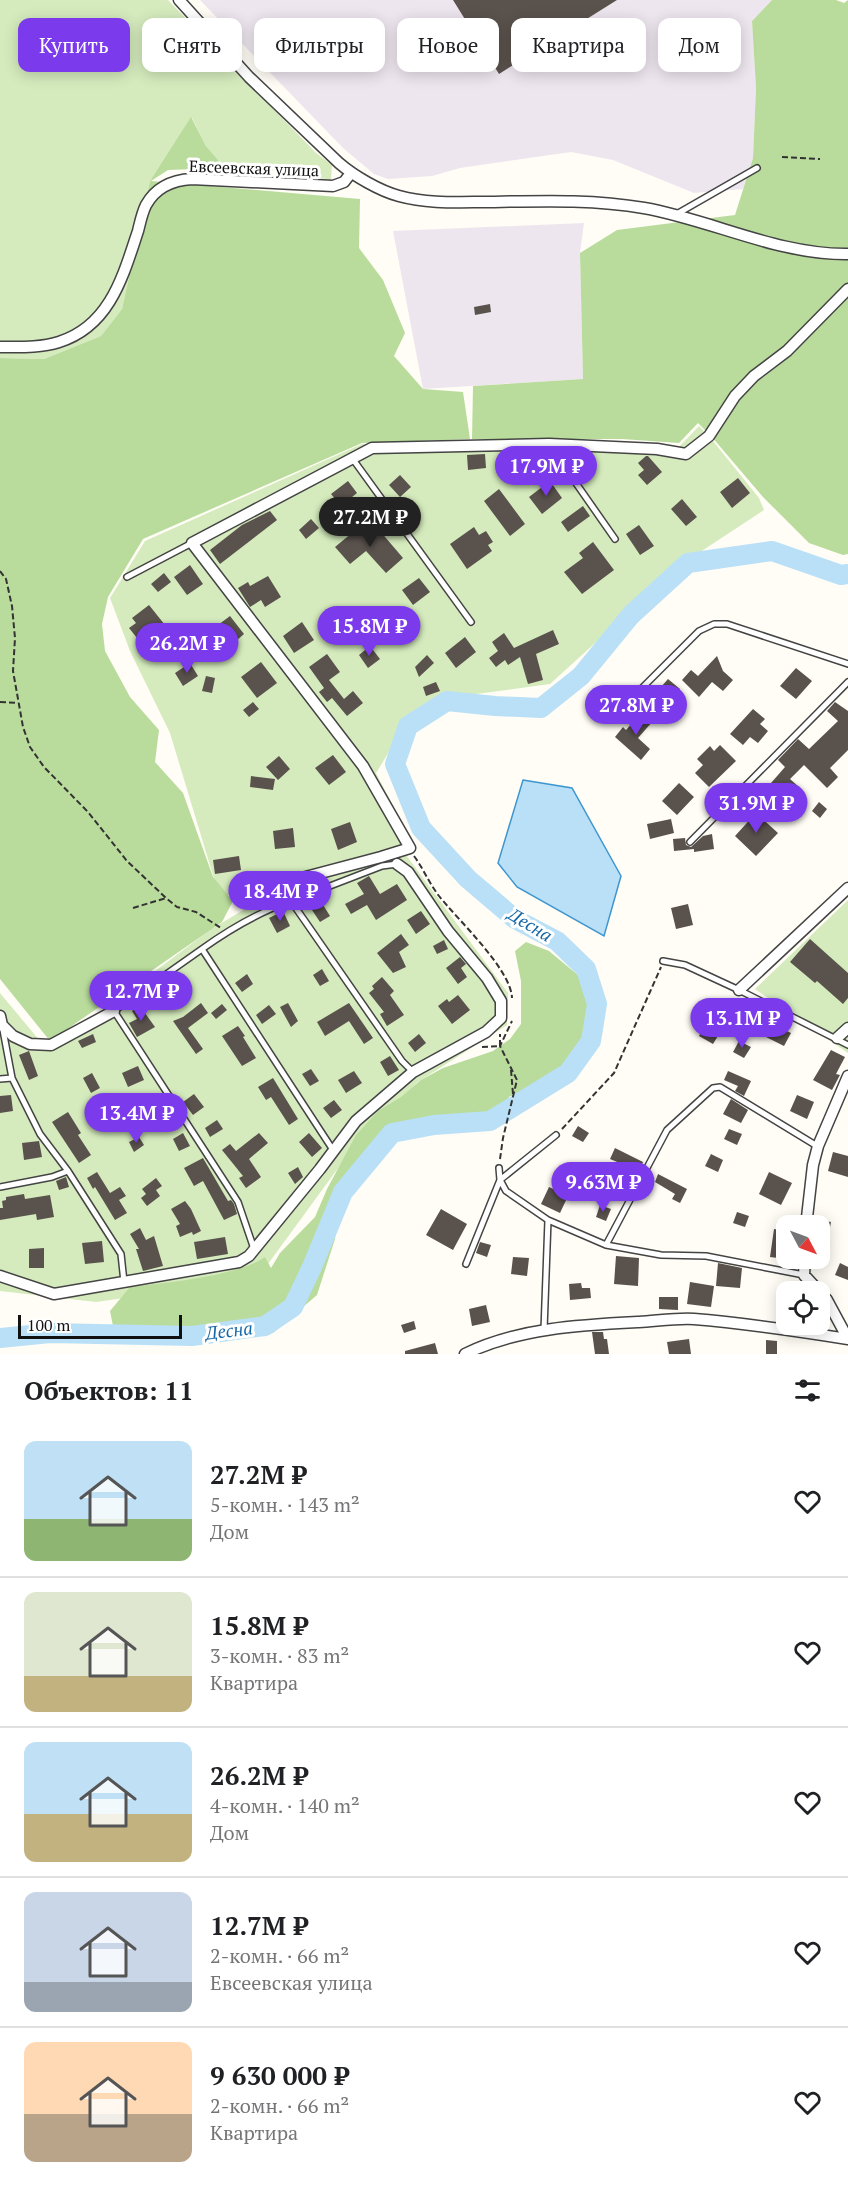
<!DOCTYPE html>
<html lang="ru">
<meta charset="utf-8">
<style>
:root{--surface:#fff;--page:#f6f6f6;--text:#202124;--muted:#757577;--line:#e0e0e0;--accent:#7c3aed}
body{margin:0;font-family:"PT Serif",serif;background:var(--page);color:var(--text);height:100vh;display:flex;flex-direction:column;font-size:22px;white-space:nowrap}
*{box-sizing:border-box;margin:0}
p{font-size:20px;color:var(--muted)}
.icon{flex:none;width:33px;height:33px;fill:none;stroke:currentColor;stroke-width:2;stroke-linecap:round;stroke-linejoin:round}
.map{position:relative;height:1354px;overflow:hidden}
.details{display:flex;flex-direction:column;background:var(--surface);flex:1}
.details>*{flex:none}
.banner{position:absolute;left:18px;top:18px;width:813px;height:54px;display:flex;gap:12px}
.needle{width:39px;rotate:131deg}
.buttons{position:absolute;left:776px;top:1215px;display:grid;gap:12px}
.buttons a{display:grid;place-items:center;width:54px;height:54px;border-radius:12px;background:var(--surface);box-shadow:0 3px 15px #0003;font-size:30px}
.scale{position:absolute;left:18px;bottom:15px;width:164px;box-sizing:border-box;padding-left:6px;border:3px solid #111;border-top:0;font-size:16px;line-height:21px;white-space:nowrap;color:#111;-webkit-text-stroke:4px #fff;paint-order:stroke}
.price{position:absolute;translate:-50% -51px;padding:0 14px;border-radius:21px;background:var(--accent);color:#fff;font-size:20px;line-height:39px;filter:drop-shadow(0 2px 3px #0008)}
.price::after{content:'';position:absolute;left:50%;top:36px;width:18px;height:14px;margin-left:-9px;background:inherit;clip-path:polygon(0 0,100% 0,50% 100%)}
.price.on{background:#222;color:#fff}
ul{padding:0;list-style:none}
li{display:flex;align-items:center;gap:18px;height:150px;padding:0 24px}
li+li{border-top:2px solid var(--line)}
li span{display:grid;place-items:center;flex:none;width:168px;height:120px;border-radius:12px;color:#555}
li>.icon{margin-inline-start:auto}
span .icon{width:72px;height:72px;fill:#fffc;stroke-width:1}
li b{font-size:26px}
h2{display:flex;justify-content:space-between;align-items:center;height:72px;padding:0 24px;font-size:26px}
.chip{padding:0 21px;border-radius:12px;background:var(--surface);box-shadow:0 3px 15px #0003;font-size:21px;line-height:54px}
.chip.on{background:var(--accent);color:#fff}
.map>svg:first-child{display:block}
.industrial{fill:#eee6ef}
.green{fill:#d5ebbd}
.forest{fill:#b9dc9c}
.water{fill:#b9e0f7;stroke:#3f96cf;stroke-width:1.5}
.lines{fill:none;stroke-linecap:round;stroke-linejoin:round}
.river{stroke:#b9e0f7;stroke-width:20}
.building{fill:#5a524d}
.service-casing{stroke:#444;stroke-width:8}
.minor-casing{stroke:#444;stroke-width:13}
.path{stroke:#333;stroke-width:2;stroke-dasharray:6 3;stroke-linecap:butt}
.service{stroke:#fff;stroke-width:5}
.minor{stroke:#fff;stroke-width:10}
.labels{text-anchor:middle;stroke-width:6;stroke-linejoin:round;paint-order:stroke}
.street-label{font-size:16px;fill:#111;stroke:#fff}
.water-label{font-size:18px;font-style:italic;fill:#1768a6;stroke:#fff}
</style>
<div class="map">
<svg width="848" height="1354" viewBox="0 0 848 1354">
<rect width="100%" height="100%" fill="#fffdf5"/>
<!-- industrial -->
<path class="industrial" d="M200 0H772L752 21 756 87 753 158 743 189 694 193 613 160 571 152 460 168 432 176 388 179 374 174 343 148Z
M584 223 580 253 583 379 423 389 393 231Z"/>
<!-- green -->
<path class="green" d="M0 0H168L315 152 332 165 331 180 284 171 225 168 206 146 192 118 150 181 122 309 101 336 44 359 0 358Z
M699 426 709 436 759 498 764 510 682 564 550 684 446 698 406 724 376 773 415 848 406 855 508 993 507 1025 418 1082 355 1145 257 1279 96 1302 0 1291V993L40 1041 71 1034 210 930 245 909 284 895H219L170 733 130 651 110 598 145 541 362 444 578 443 679 447Z
M848 900V1053L755 989Z"/>
<!-- forest -->
<path class="forest" d="M772 0H836L844 3 848 0V554L843 555 809 543 763 497 711 436 698 423 679 443 622 439H472L473 386 583 379 580 253 617 230 735 215 753 158 756 88 752 21Z
M191 117 206 146 225 168 168 170 151 181 360 199 359 248 383 280 405 333 394 356 423 389 463 392 470 439 362 443 143 539 108 597 102 624 105 651 130 697 159 730 155 762 183 793 213 877 233 901 222 922 50 1041 0 979V358L44 359 101 336 122 309 150 181Z
M526 942 549 951 578 975 592 1002 586 1039 566 1071 540 1094 526 1101 519 1095 510 1096 500 1108 480 1120 428 1121 378 1143 339 1195 335 1239 317 1295 273 1333 186 1341H124L113 1326 110 1311 130 1287C165 1283 238 1276 265 1257L271 1268 280 1253 315 1217 327 1189 356 1135 378 1111 401 1097 421 1080 443 1068 493 1051 510 1039 521 1024V981L515 951Z"/>
<!-- water -->
<path class="water" d="M523 780 572 788 621 876 604 936 517 887 498 863Z"/>
<g class="lines">
<!-- river -->
<path class="river" d="M0 1338 50 1333 192 1336 265 1326 293 1307 312 1267 343 1192 392 1133 434 1125 490 1121 568 1073 591 1041 597 1004 586 969 557 941 515 919 468 879 421 828 395 764 408 726 447 701 495 706 541 708 581 676 631 615 688 563 772 551 841 575 848 574"/>
</g>
<!-- building -->
<path class="building" d="M453 0H617L499 74Z
M490 304 491 312 475 315 474 307Z
M518 452 531 453 530 465 517 464Z
M571 453H582L590 464 581 470 570 454Z
M485 454 486 468 468 470 467 455Z
M646 456H648L662 472 647 485 638 475 644 470 638 463Z
M400 475 411 487 400 497 389 485Z
M738 478 750 493 732 508 720 492Z
M348 481 357 493 341 506 331 494Z
M550 481 562 498 542 514 529 497Z
M499 489 525 524 510 536 484 501Z
M682 499 697 517 686 526 671 509Z
M583 506 590 516 568 532 561 522Z
M270 511 277 520 220 564 210 550 242 525Z
M311 519 319 528 306 539 299 530Z
M374 524 403 558 386 573 366 551 350 564 335 547 358 528 362 534Z
M639 525 654 546 640 555 626 534Z
M474 527 479 535 486 531 493 542 488 545 492 551 467 569 450 544Z
M593 542 614 570 582 594 564 572 583 558 579 553Z
M190 565 203 584 187 595 174 577Z
M164 573 171 582 158 592 151 584Z
M268 576 281 597 265 607 261 600 250 607 238 588 248 582 250 586Z
M419 578 430 592 413 605 402 590Z
M149 605 165 625 141 643 129 628 136 623 132 618Z
M344 609 352 621 342 629 333 617Z
M230 616 244 634 229 647 214 628Z
M302 622 314 640 294 653 283 636Z
M553 630 559 644 536 654 543 680 528 684 520 657 508 665 505 660 496 667 489 658 498 651 492 642 504 633 514 648Z
M465 637 476 652 456 668 445 653Z
M370 646 380 659 368 668 359 655Z
M327 654 340 672 329 680 344 699 353 691 363 703 347 716 332 698 327 702 319 692 324 688 309 667Z
M427 655 434 663 419 677 415 667Z
M717 656 723 671 733 680 723 691 712 682 699 697 682 680 691 670 698 676Z
M261 662 277 683 257 698 241 677Z
M190 663 198 676 183 686 175 673Z
M796 668 812 681 796 699 780 686Z
M206 676 215 678 212 693 202 691Z
M668 679 680 689 674 697 661 687Z
M436 682 440 691 426 696 423 687Z
M253 702 259 709 249 717 243 710Z
M835 702 848 711V750L830 768 838 777 827 788 804 765 790 779 799 787 784 805 769 791 774 785 771 783 785 767 778 760 798 739 809 749 838 721 827 711Z
M753 709 765 719 760 724 768 731 758 743 750 737 743 745 730 734Z
M642 712 653 721 638 738 650 749 641 760 615 737 623 727 626 730Z
M720 745 736 761 709 787 695 773 703 765 697 759 710 746 714 751Z
M333 755 346 772 329 785 315 768Z
M279 756 290 769 278 780 266 767Z
M251 776 275 779 273 790 250 787Z
M679 783 694 797 677 815 662 801Z
M819 802 827 809 820 818 812 811Z
M756 813 778 833 756 856 735 836Z
M671 819 674 833 650 839 647 824Z
M350 822 357 842 338 850 331 829Z
M293 828 295 847 275 849 273 831Z
M712 834 714 849 694 852V849L674 851 673 839 685 838 686 845 691 847 703 836Z
M239 856 241 870 215 874 213 860Z
M369 876 380 894 397 884 407 900 376 920 367 905 351 914 345 904 364 894 357 883Z
M320 900 330 916 320 922 310 907Z
M688 904 693 925 676 929 671 908Z
M283 911 290 926 277 933 269 918Z
M421 911 430 924 416 934 407 920Z
M401 934 409 945 399 952 406 967 393 973 377 953Z
M810 939 848 973V998L843 1004 817 981 815 983 790 962Z
M444 940 448 949 437 954 433 946Z
M460 957 466 964 461 968 467 977 458 984 446 968Z
M322 969 329 981 320 986 313 975Z
M247 974 253 984 242 992 235 983Z
M382 977 394 991 390 995 404 1015 387 1026 380 1014 384 1012 369 993 374 989 372 986Z
M458 995 470 1010 452 1024 438 1006 447 999 449 1002Z
M201 1003 208 1013 188 1028 203 1049 196 1054 173 1021 183 1017Z
M288 1003 298 1021 291 1027 280 1007Z
M349 1003 373 1038 364 1044 349 1021 325 1036 317 1022Z
M222 1004 227 1010 216 1019 211 1013Z
M269 1005 276 1014 262 1024 256 1015Z
M140 1006 155 1027 137 1037 129 1023 137 1019 132 1011Z
M773 1024 791 1033 784 1046 766 1037Z
M705 1025 711 1029 713 1026 721 1031 713 1044 699 1036Z
M238 1026 245 1036 243 1037 256 1058 242 1066 222 1036Z
M93 1034 96 1042 82 1048 78 1041Z
M419 1034 426 1043 415 1052 408 1043Z
M739 1041 751 1047 744 1058 733 1052Z
M831 1050 845 1057 836 1074 840 1075 832 1090 813 1080Z
M29 1051 38 1076 29 1080 19 1055Z
M390 1056 399 1070 388 1076 380 1062Z
M138 1066 144 1080 128 1087 122 1073Z
M311 1069 319 1081 310 1086 302 1074Z
M354 1071 362 1083 346 1093 338 1080Z
M728 1071 751 1081 744 1096 735 1091 738 1086 724 1080Z
M92 1073 100 1088 91 1093 83 1078Z
M273 1078 298 1119 289 1125 271 1097 266 1100 258 1087Z
M153 1093 158 1102 143 1110 138 1101Z
M194 1094 204 1107 193 1115 183 1102Z
M11 1095 13 1111 0 1113V1096Z
M797 1095 814 1102 807 1119 790 1111Z
M731 1099 748 1110 741 1123 723 1114Z
M334 1100 342 1110 331 1118 323 1108Z
M68 1112 81 1133 78 1135 91 1155 79 1163 52 1122Z
M217 1120 223 1129 210 1137 205 1128Z
M578 1126 589 1133 583 1142 572 1136Z
M729 1129 742 1134 737 1145 724 1139Z
M183 1133 190 1146 179 1151 173 1139Z
M259 1133 268 1143 249 1159 261 1177 246 1188 239 1178 243 1176 222 1150 230 1144 236 1151Z
M309 1133 322 1148 312 1157 299 1142Z
M139 1137 144 1145 134 1152 129 1142Z
M39 1141 42 1157 24 1160 22 1143Z
M615 1148 643 1162 639 1171 610 1159Z
M833 1152 848 1156V1177L828 1171Z
M711 1154 723 1160 718 1172 705 1166Z
M203 1158 228 1201 231 1200 234 1204 237 1214 224 1220 203 1181 194 1186 184 1168Z
M580 1164 595 1170 589 1185 574 1179Z
M298 1167 303 1177 295 1184 288 1173Z
M97 1172 110 1193 120 1187 126 1196 119 1200 127 1213 115 1220 95 1187 93 1189 87 1178Z
M769 1172 792 1183 781 1205 759 1194Z
M658 1174 687 1189 680 1203 672 1199 675 1194 655 1182Z
M66 1177 69 1187 59 1190 56 1181Z
M156 1178 162 1186 156 1190 160 1196 147 1206 141 1198 146 1194 142 1189Z
M549 1187 568 1196 560 1213 541 1204Z
M24 1194 25 1199 50 1195 54 1217 37 1220 36 1214 0 1220V1208H3L2 1201 6 1200V1197Z
M185 1201 191 1209 201 1231 193 1235 192 1232 180 1237 176 1226 180 1224 171 1209Z
M600 1205 611 1209 606 1221 596 1217Z
M441 1209 467 1224 453 1250 426 1235Z
M737 1212 749 1216 745 1227 733 1223Z
M819 1220 831 1222 829 1233 819 1231Z
M140 1228 146 1240 154 1236 163 1266 143 1271 136 1249H139L130 1234Z
M774 1229 786 1231V1259L770 1257Z
M225 1237 228 1254 197 1259 194 1242Z
M102 1241 104 1262 85 1264 82 1243Z
M480 1242 491 1245 487 1257 476 1253Z
M44 1248V1268H29V1249Z
M616 1256 639 1258 638 1286 614 1284Z
M513 1257 529 1258 527 1276 511 1274Z
M718 1263 742 1268 740 1288 716 1286Z
M840 1263 848 1267V1280L835 1275Z
M690 1282 714 1286 711 1307 687 1304Z
M581 1283 582 1288H590L591 1298 570 1300 569 1284Z
M659 1297H678V1310L659 1309Z
M486 1305 490 1322 472 1326 469 1309Z
M414 1321 416 1329 404 1333 401 1325Z
M592 1332H603L604 1339H607L609 1354H595Z
M689 1339 691 1354H669L667 1342Z
M766 1340 777 1341V1354H766Z
M435 1343 438 1354H405V1351Z"/>
<g class="lines">
<!-- service casing -->
<g class="service-casing">
<path id="service" d="M675 215 757 168
M550 446 615 539
M352 458 471 622
M127 577 192 543
M628 702 699 631 714 624H727L848 664
M690 842 848 682
M397 864 382 866 291 901 402 1061 413 1072
M291 901C259 912 230 929 202 949L333 1150
M202 949 114 1011 238 1202 254 1249
M663 961 685 965 739 990 848 1045
M3 1030 12 1078 40 1134 68 1171 121 1254 124 1282
M0 1079 12 1078
M0 1187 52 1177 68 1171
M548 1220 606 1245 661 1255 706 1256 804 1275
M606 1245 667 1130 713 1088 720 1087 817 1146
M466 1264 500 1180 499 1168
M544 1330 548 1220 506 1191 500 1180 556 1135"/>
</g>
<!-- minor casing -->
<g class="minor-casing">
<path id="minor" d="M179 0 249 77 339 163C354 176 380 191 399 196 428 204 459 202 489 202 541 201 593 199 644 208 712 220 778 255 848 254
M0 347C20 347 40 348 59 342 110 326 123 276 138 231 140 223 142 213 146 205 156 187 173 180 192 179L333 186 344 182 351 173
M245 893 381 857 410 848 363 766 192 543 372 448 549 444 657 449 686 454 709 436 735 396 754 376 787 351 848 289
M739 990 848 888
M0 1016 2 1025 13 1036 30 1044 51 1045 114 1011
M837 1038 848 1028
M806 1226 813 1165 818 1146 848 1076
M805 1258 804 1275 827 1300 848 1339
M0 1276 54 1294 239 1262 249 1256 320 1169 356 1121 413 1072 486 1032 501 1018V1001L487 978 448 931 408 872 397 864
M465 1354C518 1328 580 1325 639 1322 657 1321 676 1318 694 1319 745 1323 797 1331 848 1339"/>
</g>
<!-- path -->
<path class="path" d="M782 157 820 159
M0 571 6 579 12 606 15 638 13 671 23 727 30 747 44 767 88 812 127 861 166 898 177 907 196 912 221 928
M0 702 18 703
M414 856C423 868 429 883 439 896 457 919 511 969 512 998
M133 908 166 898
M482 1047 500 1046V1034
M511 1070 513 1094
M562 1129 614 1073 661 967
M500 1159 503 1138 517 1080 500 1046 512 1021"/>
<!-- service -->
<use href="#service" class="service"/>
<!-- minor -->
<use href="#minor" class="minor"/>
</g>
<g class="labels">
<!-- street labels -->
<g class="street-label">
<text transform="translate(254 168) rotate(2)" y="6">Евсеевская улица</text>
</g>
<!-- water labels -->
<g class="water-label">
<text transform="translate(530 925) rotate(31)" y="6">Десна</text>
<text transform="translate(229 1331) rotate(-7)" y="6">Десна</text>
</g>
</g>
</svg>
<div class="buttons">
<a><svg class="needle" viewBox="-14 -14 28 28"><path d="M0-13l5 13h-10z" fill="#e53935"/><path d="M0 13l5-13h-10z" fill="#757577"/></svg></a>
<a><svg class="icon" aria-label="locate" viewBox="0 0 24 24"><circle cx="12" cy="12" r="6"/><path d="M12 2v4M12 18v4M2 12h4M18 12h4"/></svg></a>
</div>
<div class="scale">100 m</div>
<b class="price" style="left:546px;top:497px">17.9M ₽</b>
<b class="price on" style="left:370px;top:548px">27.2M ₽</b>
<b class="price" style="left:369px;top:657px">15.8M ₽</b>
<b class="price" style="left:187px;top:674px">26.2M ₽</b>
<b class="price" style="left:636px;top:736px">27.8M ₽</b>
<b class="price" style="left:756px;top:834px">31.9M ₽</b>
<b class="price" style="left:280px;top:922px">18.4M ₽</b>
<b class="price" style="left:141px;top:1022px">12.7M ₽</b>
<b class="price" style="left:742px;top:1049px">13.1M ₽</b>
<b class="price" style="left:136px;top:1144px">13.4M ₽</b>
<b class="price" style="left:603px;top:1213px">9.63M ₽</b>
<div class="banner">
<a class="chip on">Купить</a>
<a class="chip">Снять</a>
<a class="chip">Фильтры</a>
<a class="chip">Новое</a>
<a class="chip">Квартира</a>
<a class="chip">Дом</a>
</div>
</div>
<section class="details">
<h2>Объектов: 11<svg class="icon" aria-label="filters" viewBox="0 0 24 24"><path d="M4 7h16M4 17h16"/><circle cx="9" cy="7" r="2"/><circle cx="15" cy="17" r="2"/></svg></h2>
<ul>
<li><span style="background:linear-gradient(#bfe0f5 65%,#8fb573 0)"><svg class="icon" aria-label="home" viewBox="0 0 24 24"><path d="M3 11l9-7 9 7M6 9v11h12V9"/></svg></span><div><b>27.2M ₽</b><p>5-комн. · 143 m²</p><p>Дом</p></div><svg class="icon" aria-label="heart" viewBox="0 0 24 24"><path d="M12 20l-8-8c-3-5 5-10 8-4 3-6 11-1 8 4z"/></svg></li>
<li><span style="background:linear-gradient(#dfe7d0 70%,#c2b280 0)"><svg class="icon" aria-label="home" viewBox="0 0 24 24"><path d="M3 11l9-7 9 7M6 9v11h12V9"/></svg></span><div><b>15.8M ₽</b><p>3-комн. · 83 m²</p><p>Квартира</p></div><svg class="icon" aria-label="heart" viewBox="0 0 24 24"><path d="M12 20l-8-8c-3-5 5-10 8-4 3-6 11-1 8 4z"/></svg></li>
<li><span style="background:linear-gradient(#bfe0f5 60%,#c2b280 0)"><svg class="icon" aria-label="home" viewBox="0 0 24 24"><path d="M3 11l9-7 9 7M6 9v11h12V9"/></svg></span><div><b>26.2M ₽</b><p>4-комн. · 140 m²</p><p>Дом</p></div><svg class="icon" aria-label="heart" viewBox="0 0 24 24"><path d="M12 20l-8-8c-3-5 5-10 8-4 3-6 11-1 8 4z"/></svg></li>
<li><span style="background:linear-gradient(#c9d6e8 75%,#9aa5b1 0)"><svg class="icon" aria-label="home" viewBox="0 0 24 24"><path d="M3 11l9-7 9 7M6 9v11h12V9"/></svg></span><div><b>12.7M ₽</b><p>2-комн. · 66 m²</p><p>Евсеевская улица</p></div><svg class="icon" aria-label="heart" viewBox="0 0 24 24"><path d="M12 20l-8-8c-3-5 5-10 8-4 3-6 11-1 8 4z"/></svg></li>
<li><span style="background:linear-gradient(#ffd9b3 60%,#b9a48a 0)"><svg class="icon" aria-label="home" viewBox="0 0 24 24"><path d="M3 11l9-7 9 7M6 9v11h12V9"/></svg></span><div><b>9 630 000 ₽</b><p>2-комн. · 66 m²</p><p>Квартира</p></div><svg class="icon" aria-label="heart" viewBox="0 0 24 24"><path d="M12 20l-8-8c-3-5 5-10 8-4 3-6 11-1 8 4z"/></svg></li>
</ul>
</section>
